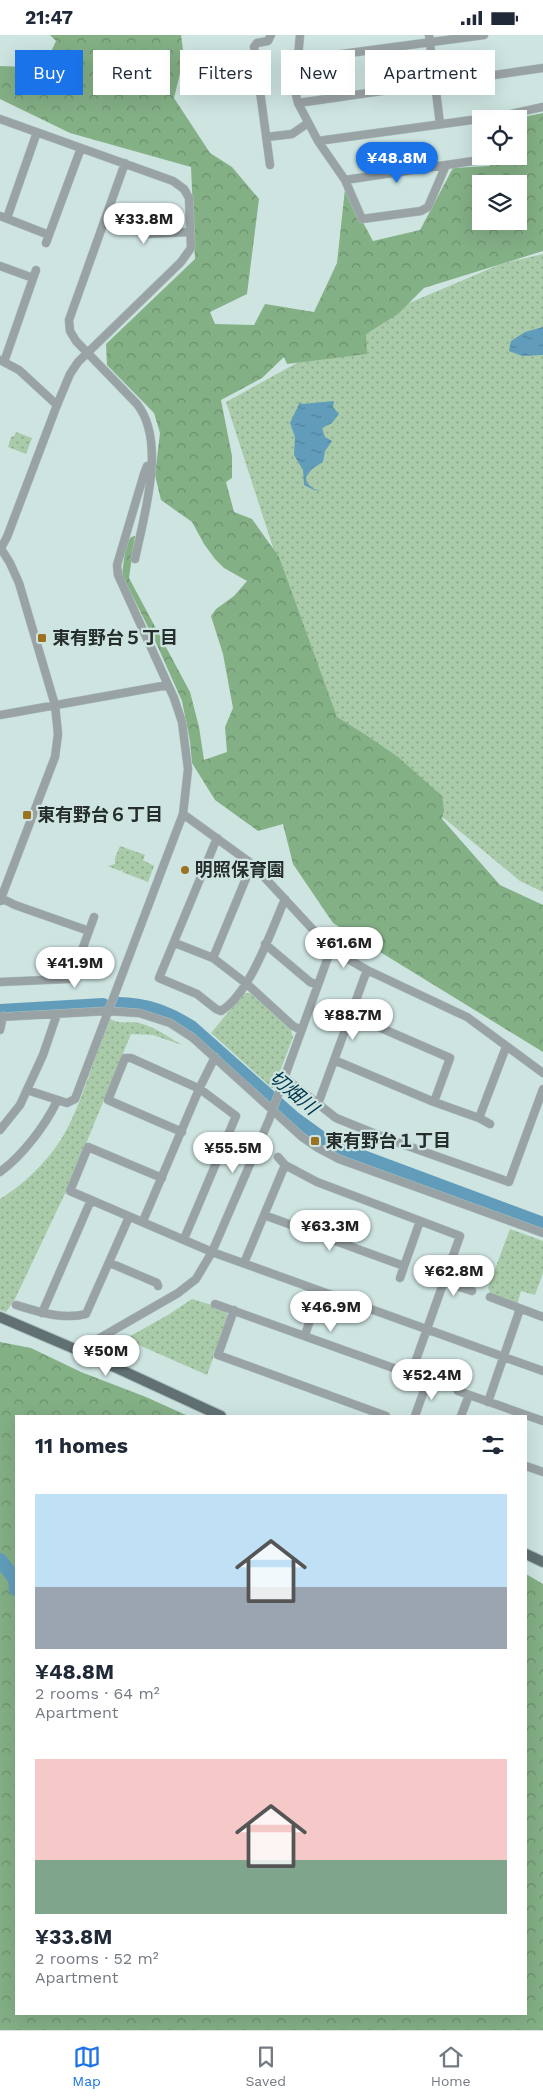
<!DOCTYPE html>
<meta charset="utf-8">
<style>
:root{--surface:#fff;--page:#f2f2f3;--text:#1f2937;--muted:#747a83;--line:#e0e1e3;--accent:#1a73e8}
body{margin:0;font-family:"Work Sans","Noto Sans JP",sans-serif;background:var(--page);color:var(--text);height:100vh;display:flex;flex-direction:column;font-size:19px;white-space:nowrap}
*{box-sizing:border-box;margin:0}
p{font-size:16px;color:var(--muted)}
.icon{flex:none;width:28px;height:28px;fill:none;stroke:currentColor;stroke-width:2;stroke-linecap:round;stroke-linejoin:round}
.map{position:relative;flex:1;overflow:hidden}
.side{position:absolute;left:15px;top:1380px;width:512px;height:600px;display:flex;flex-direction:column;background:var(--surface);border-radius:0px;box-shadow:0 5px 20px #0002}
.side>*{flex:none}
.banner{position:absolute;left:15px;top:15px;width:514px;height:45px;display:flex;gap:10px}
.tools{position:absolute;left:472px;top:75px;display:grid;gap:10px}
.tools a{display:grid;place-items:center;width:55px;height:55px;border-radius:0px;background:var(--surface);box-shadow:0 5px 20px #0002;font-size:25px}
.price{position:absolute;translate:-50% -42px;padding:0 11px;border-radius:18px;background:#fff;color:#222;font-size:16px;line-height:32px;filter:drop-shadow(0 1px 2px #0008)}
.price::after{content:'';position:absolute;left:50%;top:30px;width:15px;height:11px;margin-left:-8px;background:inherit;clip-path:polygon(0 0,100% 0,50% 100%)}
.price.current{background:var(--accent);color:#fff}
ul{padding:0;list-style:none}
li{display:grid;align-content:center;gap:10px;height:265px;padding:0 20px}
li span{display:grid;place-items:center;height:155px;border-radius:0px;color:#555}
li>.icon{margin-inline-start:auto}
span .icon{width:90px;height:90px;fill:#fffc;stroke-width:1}
li b{font-size:21px}
h2{display:flex;justify-content:space-between;align-items:center;height:60px;padding:0 20px;font-size:21px}
.pill{padding:0 18px;border-radius:0px;background:var(--surface);box-shadow:0 5px 20px #0002;font-size:18px;line-height:45px}
.pill.current{background:var(--accent);color:#fff}
.status{display:flex;justify-content:space-between;align-items:center;height:35px;padding:0 25px;background:var(--surface);direction:ltr}
.status svg{height:14px;fill:currentColor}
.tab-bar{display:flex;justify-content:space-around;align-items:center;height:70px;border-top:1px solid var(--line);background:var(--surface);font-size:14px;color:var(--muted)}
.tab-bar a{display:grid;justify-items:center;gap:2px}
.tab-bar .current{color:var(--accent)}
.map>svg:first-child{display:block}
.green{fill:url(#green-dots)}
.forest{fill:url(#forest-crowns);fill-rule:evenodd}
.water{fill:url(#water-ripples)}
.lines{fill:none;stroke-linecap:round;stroke-linejoin:round}
.river{stroke:#619dbb;stroke-width:14}
.minor-casing{stroke:#abc0bd;stroke-width:9}
.major-casing{stroke:#abc0bd;stroke-width:12}
.minor{stroke:#99a2a4;stroke-width:8}
.major{stroke:#607073;stroke-width:10}
.poi-dot{fill:#9b7320;stroke:#cde4e1;stroke-width:2}
.labels{text-anchor:middle;stroke-width:4.5;stroke-linejoin:round;paint-order:stroke}
.poi-label{font-size:18px;font-weight:bold;fill:#252e2d;stroke:#cde4e1;text-anchor:start}
.water-label{font-size:19px;font-style:italic;fill:#00364b;stroke:#cde4e1}
</style>
<div class="status"><b>21:47</b><svg viewBox="0 0 49 12"><path d="M0 12V9h3v3zM5 12V6h3v6zM10 12V3h3v9zM15 12V0h3v12zM26 1h20v11H26zM47 4h2v5h-2z"/></svg></div>
<div class="map">
<svg width="543" height="1995" viewBox="0 0 543 1995">
<defs>
<pattern id="green-dots" width="8" height="8" patternUnits="userSpaceOnUse" patternTransform="scale(1.25)"><rect width="8" height="8" fill="#a9cba9"/><path d="M2 2h.1M6 6h.1" fill="none" stroke="#89a58a" stroke-width="1.8" stroke-linecap="round"/></pattern>
<pattern id="forest-crowns" width="20" height="18" patternUnits="userSpaceOnUse" patternTransform="scale(1.25)"><rect width="20" height="18" fill="#84b086"/><path d="M2 6a3 3 0 1 1 6 0M12 15a3 3 0 1 1 6 0" fill="none" stroke="#6c906e"/></pattern>
<pattern id="water-ripples" width="26" height="14" patternUnits="userSpaceOnUse" patternTransform="scale(1.25)"><rect width="26" height="14" fill="#619dbb"/><path d="M2 4q2-2 4 0t4 0M15 11q2-2 4 0t4 0" fill="none" stroke="#508098"/></pattern>
</defs>
<rect width="100%" height="100%" fill="#cde4e1"/>
<!-- green -->
<path class="green" d="M543 219V857L520 846 330 689 226 367 395 274 501 229Z
M16 397 32 403 26 419 8 412 11 402 14 401Z
M120 811 145 820 143 825 154 831 148 847 122 837 123 835 120 836 108 831 115 829V823Z
M244 958H250L290 992 293 1002 274 1052 272 1053 211 998Z
M109 983C118 990 129 986 139 988 155 992 168 1002 182 1010L153 1000 131 999 69 1150 15 1264 6 1277 0 1275V1164C28 1147 56 1118 70 1088 86 1055 96 1018 109 983Z
M510 1194 543 1206V1238L535 1260 521 1256 517 1269 491 1260 488 1253Z
M192 1264 225 1274 228 1282 207 1340 125 1304 168 1280Z"/>
<!-- forest -->
<path class="forest" d="M50 0H181L184 22 174 63 210 118 232 132 259 164 247 259 210 277 215 289 254 290 265 269 314 277 337 228 345 154 373 206 420 195 453 133 490 131 494 121H519V84H513L543 78V216L424 253 398 279 366 299 367 319 287 329 284 322 262 343 221 365 232 421V443L226 447 234 477 252 484 279 522 337 682 366 700 398 722 442 761 444 775 442 784 500 850 543 870V1017L333 888 293 829 283 789 258 796 215 765 192 728 190 706 182 666 157 610 122 540 126 509 131 502 135 501 129 543 190 657 199 692 204 725 227 717 225 692 233 673 223 619 211 581 216 574 234 561 247 546 224 533 215 524 204 509 192 487 161 465 155 440 160 398 154 378 107 330 106 309 195 224 191 132 70 98 0 64V31L28 32 45 29 56 6ZM481 149H519V186H481Z
M0 1307 31 1313 81 1337 146 1362 188 1381H16V1979H526V1539L543 1549V1995H0Z"/>
<!-- water -->
<path class="water" d="M115 36 120 37 122 41C122 55 111 58 100 50V44L104 39Z
M543 292V320L522 321 509 316 511 306 525 297Z
M334 366 333 372 339 379 332 388 322 393 325 402 332 406 325 416 323 427 312 434 306 442 307 448 314 454 322 456 314 455 304 450 303 435 294 420 295 402 290 388 300 367 302 369Z"/>
<g class="lines">
<!-- river -->
<path class="river" d="M118 969C146 969 168 978 191 992L295 1084 331 1110 543 1189
M0 976 103 970
M0 1525 15 1544 16 1554"/>
<!-- minor casing -->
<g class="minor-casing">
<path id="minor" d="M300 0 295 56 298 68 318 106 345 145 362 184 421 176 428 172 446 130 487 124 488 121
M429 0 440 89
M297 25 484 0
M298 68 543 33
M0 84 173 146 184 154 189 163 191 213 181 227 78 327 70 339 57 370 7 502 1 513
M267 102 292 99 308 88
M318 106 501 81 543 72
M125 128 69 285 70 296 76 306 137 369C167 407 144 480 135 524
M270 130 254 12 257 8 268 6 271 0
M345 145 446 130
M0 181 49 200
M7 183 37 97
M105 184 145 199 190 197
M46 208 81 113
M0 231 33 243
M0 325 19 335 57 370
M4 327 36 235
M0 512 10 528 19 548 55 670 58 699 55 722 0 866
M0 680 168 650
M183 779 252 829 331 914 367 935 467 982 543 1038
M217 803 159 943 197 959 216 974 221 976C251 957 271 896 285 864
M1 863 15 870 89 896
M175 908 213 923 247 949 293 991 301 995
M265 909 310 947 318 950
M213 923 252 829
M0 947 68 944 73 940 94 882
M0 982 107 976 139 978 170 988 193 1003 302 1102 318 1113 339 1124 543 1198
M0 995 3 981
M334 1025 434 1067 450 1023 351 980
M284 1042 336 1083 388 1104 509 1147 543 1054
M27 1055 67 1068 75 1064 183 779 188 734 182 687 174 663 118 540 117 530 144 439 147 431H151
M434 1067 479 1083 506 1012
M318 1069 367 935
M479 1083 490 1089
M0 1095 20 1070 43 1020 57 979
M182 1097 108 1065 125 1023H131L200 1054 236 1081 184 1204
M278 1122 285 1130 317 1147 460 1201 411 1339
M0 1137C23 1120 45 1091 57 1066
M162 1143 88 1112 70 1156 212 1217 543 1336
M264 1180 404 1231
M143 1186 200 1052 215 1022
M110 1228 157 1248 158 1251
M244 1228 285 1130
M400 1243 420 1186
M444 1247 472 1256
M490 1262 543 1282
M215 1269 438 1349
M16 1270C39 1277 62 1285 86 1279L129 1182
M234 1275 218 1320 386 1381
M42 1278 91 1165
M305 1300 320 1256
M82 1317 86 1311 178 1258 196 1244 212 1217 269 1085 331 914
M458 1356 543 1386
M488 1367 520 1274
M415 1381 428 1344
M461 1381 469 1360
M526 1431 543 1437"/>
</g>
<!-- major casing -->
<g class="major-casing">
<path id="major" d="M0 1282 82 1317 221 1381
M526 1519 543 1527"/>
</g>
<!-- minor -->
<use href="#minor" class="minor"/>
<!-- major -->
<use href="#major" class="major"/>
</g>
<!-- markers -->
<g class="poi-dot">
<rect x="37" y="598" width="10" height="10" rx="2.5"/>
<rect x="22" y="775" width="10" height="10" rx="2.5"/>
<circle cx="185" cy="835" r="5"/>
<rect x="310" y="1101" width="10" height="10" rx="2.5"/>
</g>
<g class="labels">
<!-- poi labels -->
<g class="poi-label">
<text x="52" y="609">東有野台５丁目</text>
<text x="37" y="786">東有野台６丁目</text>
<text x="195" y="841">明照保育園</text>
<text x="325" y="1112">東有野台１丁目</text>
</g>
<!-- water labels -->
<g class="water-label">
<text transform="translate(294 1057) rotate(40)" y="7">切畑川</text>
</g>
</g>
</svg>
<div class="tools">
<a><svg class="icon" aria-label="locate" viewBox="0 0 24 24"><circle cx="12" cy="12" r="6"/><path d="M12 2v4M12 18v4M2 12h4M18 12h4"/></svg></a>
<a><svg class="icon" aria-label="layers" viewBox="0 0 24 24"><path d="M12 4l9 5-9 5-9-5zM3 14l9 5 9-5"/></svg></a>
</div>
<b class="price current" style="left:397px;top:149px">¥48.8M</b>
<b class="price" style="left:144px;top:210px">¥33.8M</b>
<b class="price" style="left:344px;top:934px">¥61.6M</b>
<b class="price" style="left:75px;top:954px">¥41.9M</b>
<b class="price" style="left:353px;top:1006px">¥88.7M</b>
<b class="price" style="left:233px;top:1139px">¥55.5M</b>
<b class="price" style="left:330px;top:1217px">¥63.3M</b>
<b class="price" style="left:454px;top:1262px">¥62.8M</b>
<b class="price" style="left:331px;top:1298px">¥46.9M</b>
<b class="price" style="left:106px;top:1342px">¥50M</b>
<b class="price" style="left:432px;top:1366px">¥52.4M</b>
<div class="banner">
<a class="pill current">Buy</a>
<a class="pill">Rent</a>
<a class="pill">Filters</a>
<a class="pill">New</a>
<a class="pill">Apartment</a>
</div>
<section class="side">
<h2>11 homes<svg class="icon" aria-label="filters" viewBox="0 0 24 24"><path d="M4 7h16M4 17h16"/><circle cx="9" cy="7" r="2"/><circle cx="15" cy="17" r="2"/></svg></h2>
<ul>
<li><span style="background:linear-gradient(#bfe0f5 60%,#9aa5b1 0)"><svg class="icon" aria-label="home" viewBox="0 0 24 24"><path d="M3 11l9-7 9 7M6 9v11h12V9"/></svg></span><div><b>¥48.8M</b><p>2 rooms · 64 m²</p><p>Apartment</p></div></li>
<li><span style="background:linear-gradient(#f6c9c9 65%,#7fa58c 0)"><svg class="icon" aria-label="home" viewBox="0 0 24 24"><path d="M3 11l9-7 9 7M6 9v11h12V9"/></svg></span><div><b>¥33.8M</b><p>2 rooms · 52 m²</p><p>Apartment</p></div></li>
</ul>
</section>
</div>
<nav class="tab-bar">
<a class="current"><svg class="icon" aria-label="map" viewBox="0 0 24 24"><path d="M3 6l6-2 6 2 6-2v14l-6 2-6-2-6 2zM9 4v14M15 6v14"/></svg>Map</a>
<a><svg class="icon" aria-label="saved" viewBox="0 0 24 24"><path d="M7 4h10v16l-5-4-5 4z"/></svg>Saved</a>
<a><svg class="icon" aria-label="home" viewBox="0 0 24 24"><path d="M3 11l9-7 9 7M6 9v11h12V9"/></svg>Home</a>
</nav>
